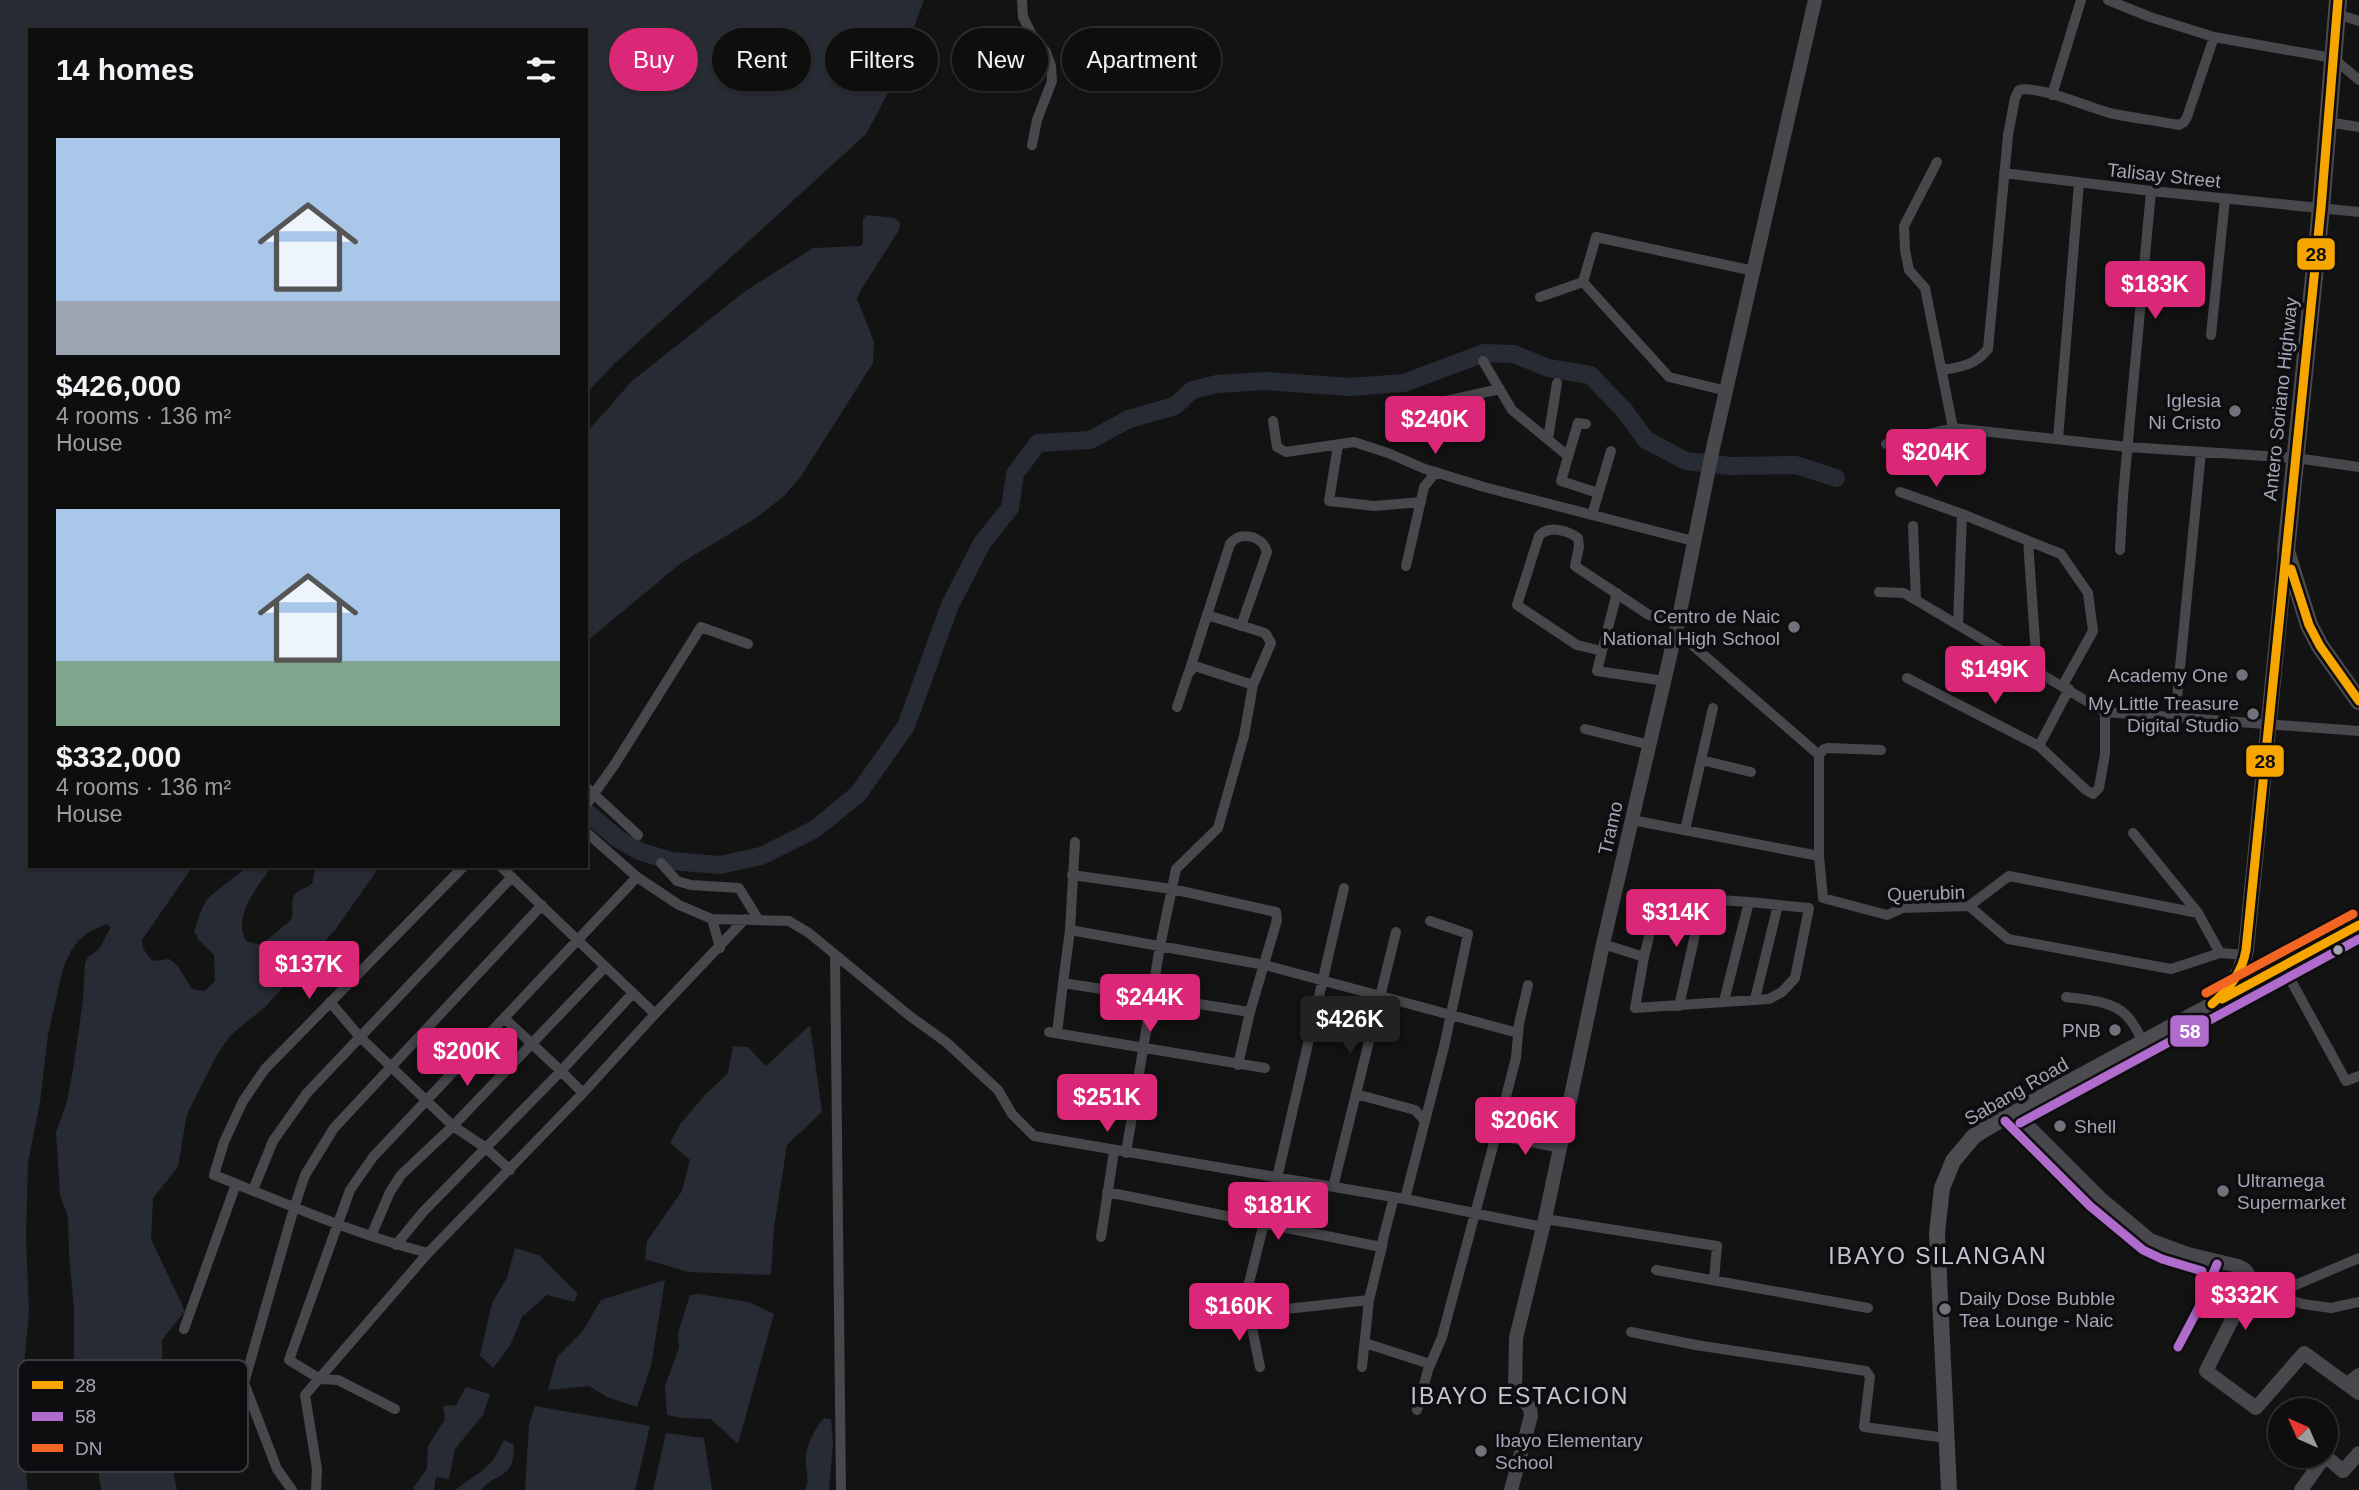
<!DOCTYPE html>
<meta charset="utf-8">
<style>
:root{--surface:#0e0e0e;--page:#171717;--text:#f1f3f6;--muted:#9b9c9e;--line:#2e2e2e;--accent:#db2777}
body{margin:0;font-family:Arial,sans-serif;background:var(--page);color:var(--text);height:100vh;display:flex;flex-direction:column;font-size:26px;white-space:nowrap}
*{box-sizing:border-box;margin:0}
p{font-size:23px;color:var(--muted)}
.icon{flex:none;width:38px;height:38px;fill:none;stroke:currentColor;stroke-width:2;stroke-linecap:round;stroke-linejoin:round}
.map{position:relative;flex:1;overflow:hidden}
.side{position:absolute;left:28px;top:28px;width:560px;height:840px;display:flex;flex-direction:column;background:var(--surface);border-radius:0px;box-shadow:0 2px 5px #0004,0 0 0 2px var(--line)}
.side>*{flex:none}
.top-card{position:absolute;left:609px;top:28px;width:665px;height:63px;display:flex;gap:14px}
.needle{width:46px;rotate:315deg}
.tools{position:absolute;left:2268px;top:1398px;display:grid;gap:14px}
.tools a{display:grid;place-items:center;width:70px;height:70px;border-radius:50%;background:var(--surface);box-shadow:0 2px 5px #0004,0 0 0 2px var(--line);font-size:35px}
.price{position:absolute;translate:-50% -60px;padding:0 16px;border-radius:7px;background:var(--accent);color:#fff;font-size:23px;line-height:46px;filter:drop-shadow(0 2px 4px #0008)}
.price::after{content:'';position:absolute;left:50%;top:42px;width:21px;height:16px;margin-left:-10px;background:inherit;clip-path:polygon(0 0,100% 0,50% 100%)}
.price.on{background:#222;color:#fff}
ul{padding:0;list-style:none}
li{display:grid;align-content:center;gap:14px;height:371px;padding:0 28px}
li span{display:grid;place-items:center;height:217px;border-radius:0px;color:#555}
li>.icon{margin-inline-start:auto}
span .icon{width:126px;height:126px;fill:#fffc;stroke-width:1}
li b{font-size:30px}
h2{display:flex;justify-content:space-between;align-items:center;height:84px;padding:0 28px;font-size:30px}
.tag{padding:0 24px;border-radius:32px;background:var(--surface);box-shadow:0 2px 5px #0004,0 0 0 2px var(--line);font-size:24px;line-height:63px}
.tag.on{background:var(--accent);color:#fff}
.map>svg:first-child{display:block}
.water{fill:#272b34}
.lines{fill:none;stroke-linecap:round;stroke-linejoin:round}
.river{stroke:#272b34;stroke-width:18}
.minor{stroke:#47474c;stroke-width:10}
.tertiary{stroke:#47474c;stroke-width:14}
.secondary{stroke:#4b4b50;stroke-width:16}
.primary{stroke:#4a494e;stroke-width:18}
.bus-1-casing{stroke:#0e0d0f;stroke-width:14}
.bus-2-casing{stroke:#0e0d0f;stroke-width:14}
.bus-3-casing{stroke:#0e0d0f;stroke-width:14}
.bus-1{stroke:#f7a600;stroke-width:9}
.bus-2{stroke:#b06ccc;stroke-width:9}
.bus-3{stroke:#f26522;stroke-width:9}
.poi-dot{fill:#71727c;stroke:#0e0d0f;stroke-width:2.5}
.bus-dot{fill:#a4a5b4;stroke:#0e0d0f;stroke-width:2.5}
.labels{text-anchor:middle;stroke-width:7;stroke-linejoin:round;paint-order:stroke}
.street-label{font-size:19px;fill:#a4a5b4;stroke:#0e0d0f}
.poi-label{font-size:19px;fill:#a4a5b4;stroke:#0e0d0f;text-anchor:end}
.quarter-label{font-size:23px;letter-spacing:2px;fill:#c5c5d0;stroke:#0e0d0f}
.key{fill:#0e0d0f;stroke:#3b3b41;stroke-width:2}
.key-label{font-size:19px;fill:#a4a5b4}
.line-badge{stroke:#0e0d0f;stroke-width:2.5}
.badge-label{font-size:19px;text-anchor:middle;font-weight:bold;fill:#fff}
.pale-badge-label{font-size:19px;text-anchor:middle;font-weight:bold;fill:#111}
</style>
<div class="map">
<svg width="2359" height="1490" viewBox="0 0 2359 1490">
<rect width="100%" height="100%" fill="#131313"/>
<!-- water -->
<path class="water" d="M0 0H924L894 82 866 134 613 365 586 394V30H30V866H193L142 940C142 949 147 956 154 961L169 959 177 965 192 989 205 991 215 981 214 955 198 939 194 931 203 906 208 898 248 866H272C258 887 232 915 246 941L261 945 291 920C295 911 288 900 297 892 301 889 308 887 312 884L316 866H380L335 930 265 1007 231 1035 218 1053 190 1108 186 1119 178 1167 153 1198 151 1239 185 1311 162 1340 163 1404 169 1452 177 1490H101L92 1425 74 1370V1308L69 1255 68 1217 60 1195 56 1132 66 1105 73 1070 83 1000 85 963 88 957 99 949 111 927 106 924 89 932 79 940 71 951 63 968 48 1035 40 1102 28 1162 26 1236 29 1312 23 1375 24 1454 28 1490H0Z
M867 215 895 218 900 223 899 230 861 290 857 299 874 342 873 363 800 478 784 496 756 518 681 563 586 642V433L632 381 744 292 813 248 861 246 863 242V219Z
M810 1025 822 1112 787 1145 774 1228 771 1275 688 1272 645 1259 647 1241 682 1191 690 1160 670 1143 681 1123 705 1095 728 1073 733 1046 748 1047 766 1066Z
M515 1248 539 1255 578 1294 574 1302 547 1295 522 1317 510 1346 493 1368 480 1355 492 1303 507 1278Z
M665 1280 651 1366 637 1407 607 1397 589 1386 548 1390 557 1357 583 1331 601 1300Z
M698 1294 749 1302 774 1314 738 1444 711 1419 682 1418 667 1415 665 1386 679 1348 678 1333 690 1295Z
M466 1387 490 1394 483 1415 455 1449 449 1479 436 1477 434 1490H415L413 1488 427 1469 428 1446 445 1419 443 1406 456 1405Z
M535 1406 650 1426 635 1490H525L529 1425Z
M824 1418 831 1419 833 1443 829 1490H805C810 1480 806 1471 806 1461 805 1448 815 1428 824 1418Z
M666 1433 704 1438 712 1490H653Z
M504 1440 514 1445C514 1482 497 1470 481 1490H455L482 1471 494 1459Z"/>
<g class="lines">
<!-- river -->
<path class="river" d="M586 812 617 838 639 851 671 861 720 865 761 856 815 829 858 794 906 726 950 605 982 543 1010 508 1015 474 1038 443 1090 440 1129 419 1175 406 1192 390 1217 384 1265 381 1350 387 1404 383 1484 353 1514 354 1548 368 1590 375 1624 410 1646 440 1686 461 1730 466 1796 465 1836 478"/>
<!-- minor -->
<path class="minor" d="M1022 0 1023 17 1032 35 1046 52 1051 66 1052 81 1037 120 1032 145
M2337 14 2359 21
M2214 37 2333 58 2359 80
M2052 95 2081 0
M2328 122 2359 127
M1937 162 1904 226 1905 250 1909 270 1925 288 1953 428
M2004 173 2151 191 2359 212
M1583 282 1596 237 1754 271
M1540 297 1583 282 1669 377 1727 391
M2211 335 2225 199
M1483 361 1512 410 1568 456
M1942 370C1962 367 1975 365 1988 349L2008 135 2015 98 2019 90C2040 85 2091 109 2114 114 2135 118 2157 121 2179 125L2184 122 2187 117 2214 37 2150 17 2108 0
M1441 402 1500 389
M1273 421 1277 447 1286 452 1354 442 1388 453 1425 469 1484 487 1693 541
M1586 424 1578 423 1561 481 1598 493
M1548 439 1557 383
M2058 439 2079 183
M1886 444 1953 428 2128 447 2296 458 2359 467
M1338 445 1329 501 1375 506 1421 502
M1900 492 1962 514
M1592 515 1611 451
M1913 526 1916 600
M2028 541 2037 670
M2120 550 2123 496 2151 191
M1406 566 1424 487 1436 472
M1879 592 1904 593 2105 712 2359 731
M1617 593 1602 651 1577 645 1517 605 1539 536C1548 525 1567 530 1578 538L1579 547 1575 566 1649 615 1678 622
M1958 624 1962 514 2061 554 2088 593 2093 631 2063 685
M1676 631 1819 755V856L1823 898 1887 915 1903 908 1969 906 2008 939 2171 969 2220 953
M1602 651 1597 671 1665 681
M1189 672 1207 615
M1907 678 2039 746 2069 689
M1177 707 1188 674 1195 666 1253 685
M2175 719 2201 452
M1585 729 1650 745
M2039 746 2086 790 2093 794 2099 788 2105 754V712
M1819 755 1824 749 1828 748 1881 750
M1701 760 1751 772
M586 787 638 835
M586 805 615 764 701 627 748 644
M1632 820 1819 856
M1685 830 1713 708
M586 832 637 877 679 905 712 919 789 921 809 933 911 1017 946 1042 998 1090 1012 1114 1034 1136 1405 1199 1543 1227
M2133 833 2198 913 2220 953 2246 955
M661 863 677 881 691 885 739 888 758 919
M500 866 655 1014 745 919
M1072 875 1172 889 1276 912 1277 920 1250 1012 1238 1065
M1659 896 1749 902 1809 908 1795 978 1782 992 1769 999 1635 1008 1644 957Z
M1969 906 2009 876 2198 913
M712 919 720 948
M1070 930 1265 965 1518 1033
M1603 944 1644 957
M835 955 841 1490
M2283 966 2346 1081 2359 1076
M1063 983 1070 930 1075 842
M2066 997C2085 1000 2110 1000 2125 1014 2133 1021 2139 1034 2144 1043
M1755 999 1778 905
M1724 1001 1749 902
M330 1002 360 1037 453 1126 486 1148 510 1170
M1679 1006 1703 899
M504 1018 561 1071 583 1093
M1049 1032 1265 1068
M1057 1033 1063 983 1250 1012
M1356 1094 1415 1110 1425 1121
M1496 1135 1560 1148
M1126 1153 1160 946 1176 869 1218 828 1244 736 1253 685 1271 643 1266 634 1262 632 1207 615 1230 544C1240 530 1263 536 1267 552L1241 626
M1277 1178 1344 888
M1333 1187 1396 932
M253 1190 273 1141 307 1093 512 877
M1107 1192 1381 1247 1394 1197
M1405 1199 1444 1047 1468 934 1430 921
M1545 1219 1717 1246 1714 1280
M371 1236 390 1192 401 1175 453 1126 605 967
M1101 1237 1114 1151
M396 1245 423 1212 561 1071 633 993
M428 1253C354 1234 284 1203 214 1175L224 1142 243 1101 265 1069 464 866
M1656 1270 1868 1308
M2247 1290 2272 1295 2359 1258
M2273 1295 2303 1304 2331 1308 2359 1302
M1249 1313 1369 1300 1383 1242
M184 1329 236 1184
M1631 1332 1696 1345 1866 1371 1870 1377 1864 1427 1946 1438
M1365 1343 1430 1364
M1260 1367 1249 1313 1244 1303 1264 1223
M1362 1367 1369 1300
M395 1409 338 1380 320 1379 289 1360 350 1190 373 1157 637 877
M1417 1410 1428 1370 1442 1337 1496 1135 1516 1058 1519 1024 1528 985
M292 1490 277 1469 244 1383 294 1208 305 1175 334 1128 542 905
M316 1490 317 1469 305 1395 428 1253 583 1093 655 1014"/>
<!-- tertiary -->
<path class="tertiary" d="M2014 1112 2099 1197 2150 1240 2188 1254 2238 1266C2253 1272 2250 1281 2245 1294L2206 1371 2256 1408 2304 1353 2359 1393
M2348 1384 2359 1375
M1511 1490 1531 1416 1530 1408 1515 1391 1516 1338 1545 1219 1603 944 1678 622 1713 448 1815 0
M2301 1490 2325 1456 2343 1471 2359 1453"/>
<!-- secondary -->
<path class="secondary" d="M2224 993 2240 971 2246 950 2286 551
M1949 1490 1937 1233 1942 1188 1953 1161 1974 1136 2014 1112 2359 925"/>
<!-- primary -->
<path class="primary" d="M2338 0 2321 208 2286 551 2309 625 2320 646 2359 701"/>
<!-- bus-1 casing -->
<g class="bus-1-casing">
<path id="bus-1" d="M2291 569 2309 625 2320 646 2359 701
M2222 999 2359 925
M2212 1004C2229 989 2242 973 2246 950L2321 208 2338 0"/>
</g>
<!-- bus-2 casing -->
<g class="bus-2-casing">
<path id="bus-2" d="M2005 1121 2090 1206 2143 1250 2162 1259 2202 1271
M2020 1123 2359 939
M2178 1347 2198 1309 2217 1264"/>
</g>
<!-- bus-3 casing -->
<g class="bus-3-casing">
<path id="bus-3" d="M2206 993 2353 914"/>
</g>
<!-- bus-1 -->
<use href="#bus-1" class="bus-1"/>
<!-- bus-2 -->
<use href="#bus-2" class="bus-2"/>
<!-- bus-3 -->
<use href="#bus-3" class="bus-3"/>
</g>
<!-- markers -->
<g class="poi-dot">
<circle cx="2235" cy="411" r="7"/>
<circle cx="1794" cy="627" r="7"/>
<circle cx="2242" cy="675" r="7"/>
<circle cx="2253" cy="714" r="7"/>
<circle cx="2115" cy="1030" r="7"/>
<circle cx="2060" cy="1126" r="7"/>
<circle cx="2223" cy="1191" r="7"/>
<circle cx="1945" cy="1309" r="7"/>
<circle cx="1481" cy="1451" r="7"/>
</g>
<circle class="bus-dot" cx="2338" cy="950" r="6"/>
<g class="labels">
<!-- street labels -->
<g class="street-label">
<text transform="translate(2164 175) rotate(6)" y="7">Talisay Street</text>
<text transform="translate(2280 399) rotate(-84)" y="7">Antero Soriano Highway</text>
<text transform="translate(1610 828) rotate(-77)" y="7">Tramo</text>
<text transform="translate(1926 893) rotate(-2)" y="7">Querubin</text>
<text transform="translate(2016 1091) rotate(-30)" y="7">Sabang Road</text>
</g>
<!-- poi labels -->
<g class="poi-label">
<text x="2221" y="407">Iglesia<tspan x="2221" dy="22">Ni Cristo</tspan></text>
<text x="1780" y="623">Centro de Naic<tspan x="1780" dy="22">National High School</tspan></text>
<text x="2228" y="682">Academy One</text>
<text x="2239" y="710">My Little Treasure<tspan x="2239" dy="22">Digital Studio</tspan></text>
<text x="2101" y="1037">PNB</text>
<text x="2074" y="1133" text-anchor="start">Shell</text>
<text x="2237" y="1187" text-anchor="start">Ultramega<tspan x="2237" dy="22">Supermarket</tspan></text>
<text x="1959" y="1305" text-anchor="start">Daily Dose Bubble<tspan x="1959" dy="22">Tea Lounge - Naic</tspan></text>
<text x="1495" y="1447" text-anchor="start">Ibayo Elementary<tspan x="1495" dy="22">School</tspan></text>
</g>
<!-- quarter labels -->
<g class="quarter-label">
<text x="1938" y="1264">IBAYO SILANGAN</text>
<text x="1520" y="1404">IBAYO ESTACION</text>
</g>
</g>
<!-- legend -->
<rect x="18" y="1360" width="230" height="112" rx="10" class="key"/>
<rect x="32" y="1381" width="31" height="8" fill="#f7a600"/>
<rect x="32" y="1412" width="31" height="9" fill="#b06ccc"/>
<rect x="32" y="1444" width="31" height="8" fill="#f26522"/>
<g class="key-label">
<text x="75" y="1392">28</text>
<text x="75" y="1423">58</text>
<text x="75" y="1455">DN</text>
</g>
<g class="line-badge">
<rect x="2296" y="237" width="40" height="34" rx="7" fill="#f7a600"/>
<rect x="2245" y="744" width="40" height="34" rx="7" fill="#f7a600"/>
<rect x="2169" y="1014" width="41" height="34" rx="7" fill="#b06ccc"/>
</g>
<g class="badge-label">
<text x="2190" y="1038">58</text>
</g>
<g class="pale-badge-label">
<text x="2316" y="261">28</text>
<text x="2265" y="768">28</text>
</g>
</svg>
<div class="tools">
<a><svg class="needle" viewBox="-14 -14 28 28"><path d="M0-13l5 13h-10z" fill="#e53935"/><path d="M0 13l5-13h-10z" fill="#9b9c9e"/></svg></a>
</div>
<b class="price" style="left:2155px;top:321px">$183K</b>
<b class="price" style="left:1435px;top:456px">$240K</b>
<b class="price" style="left:1936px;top:489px">$204K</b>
<b class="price" style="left:1995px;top:706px">$149K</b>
<b class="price" style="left:1676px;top:949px">$314K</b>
<b class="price" style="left:309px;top:1001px">$137K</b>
<b class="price" style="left:1150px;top:1034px">$244K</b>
<b class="price on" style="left:1350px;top:1056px">$426K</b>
<b class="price" style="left:467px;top:1088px">$200K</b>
<b class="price" style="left:1107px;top:1134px">$251K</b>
<b class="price" style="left:1525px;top:1157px">$206K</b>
<b class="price" style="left:1278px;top:1242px">$181K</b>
<b class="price" style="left:2245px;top:1332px">$332K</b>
<b class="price" style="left:1239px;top:1343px">$160K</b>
<div class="top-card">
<a class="tag on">Buy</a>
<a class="tag">Rent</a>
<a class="tag">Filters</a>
<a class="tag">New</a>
<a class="tag">Apartment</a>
</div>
<section class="side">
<h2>14 homes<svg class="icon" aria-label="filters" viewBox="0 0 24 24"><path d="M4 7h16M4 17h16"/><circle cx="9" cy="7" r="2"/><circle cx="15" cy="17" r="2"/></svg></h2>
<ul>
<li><span style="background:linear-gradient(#a9c7e8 75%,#9aa5b1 0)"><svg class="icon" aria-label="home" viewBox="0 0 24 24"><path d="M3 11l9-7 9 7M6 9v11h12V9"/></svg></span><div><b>$426,000</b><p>4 rooms · 136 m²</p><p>House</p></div></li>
<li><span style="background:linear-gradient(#a9c7e8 70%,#7fa58c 0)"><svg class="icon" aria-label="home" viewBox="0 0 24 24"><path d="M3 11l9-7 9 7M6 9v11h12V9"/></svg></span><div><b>$332,000</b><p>4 rooms · 136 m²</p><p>House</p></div></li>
</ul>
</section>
</div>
